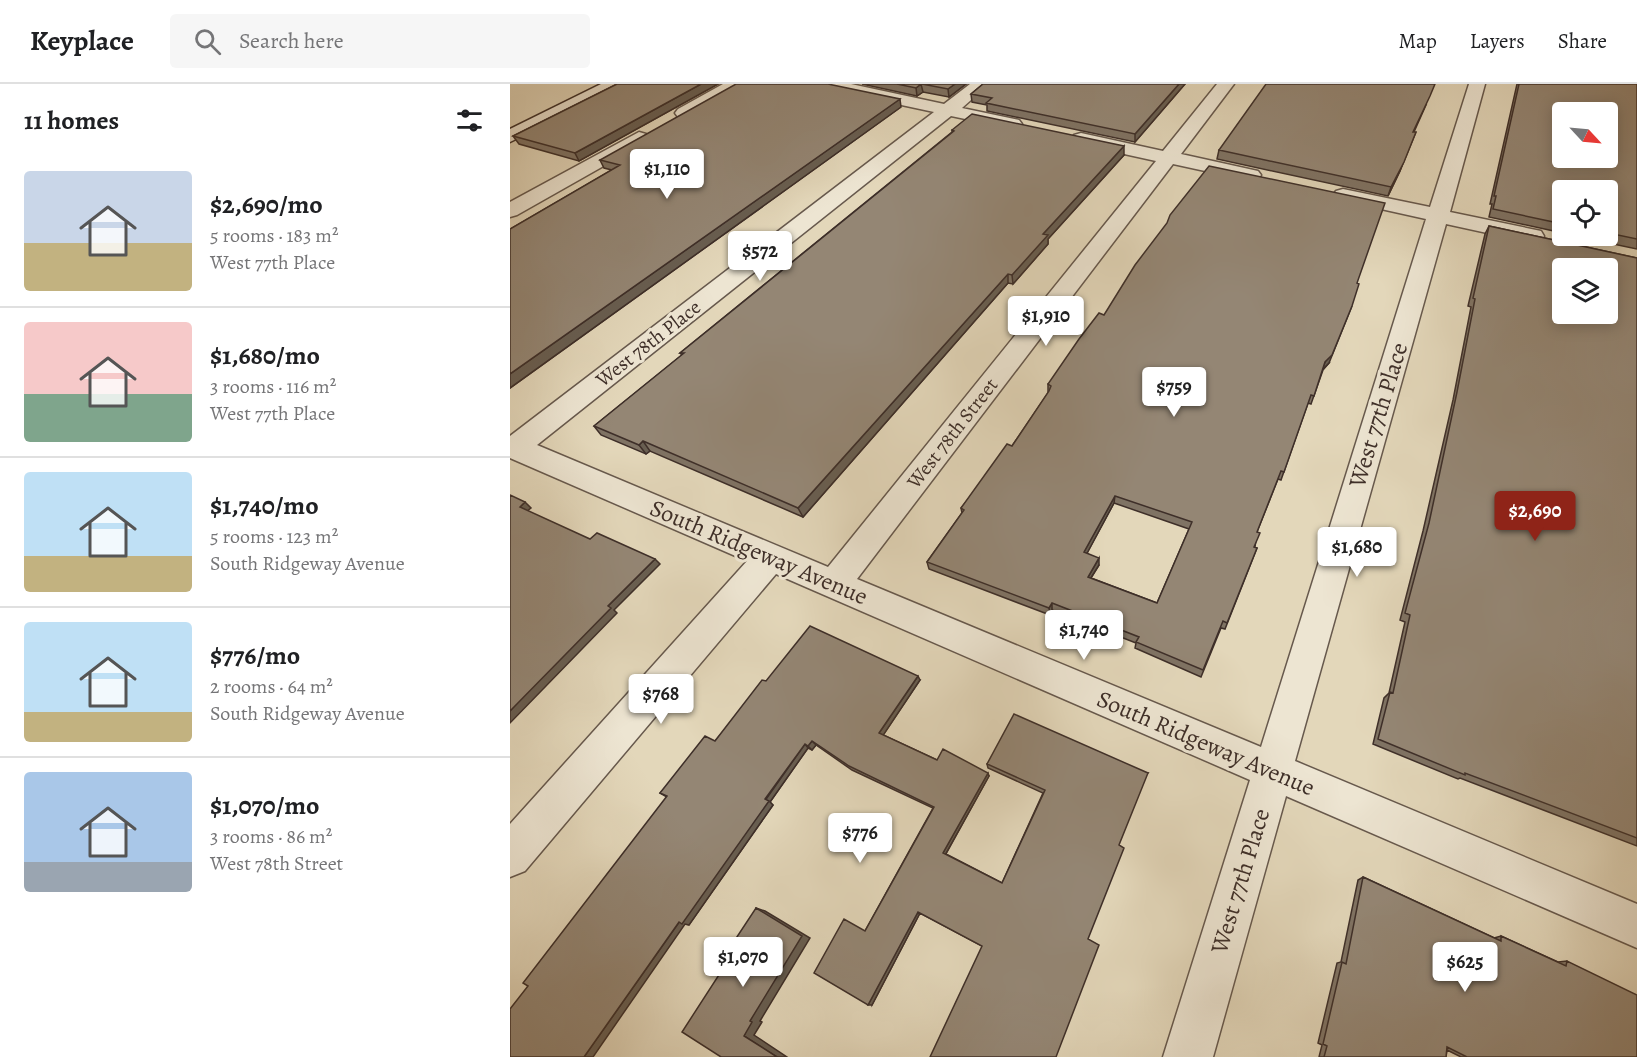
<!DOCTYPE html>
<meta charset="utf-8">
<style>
:root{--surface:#fff;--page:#f6f6f6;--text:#202124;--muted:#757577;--line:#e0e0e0;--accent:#8f2418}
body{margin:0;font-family:Alegreya,serif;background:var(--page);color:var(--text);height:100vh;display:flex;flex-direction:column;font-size:22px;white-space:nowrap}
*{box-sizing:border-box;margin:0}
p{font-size:20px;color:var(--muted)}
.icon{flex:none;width:33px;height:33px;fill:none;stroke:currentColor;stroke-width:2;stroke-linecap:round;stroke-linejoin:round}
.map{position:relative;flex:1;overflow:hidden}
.side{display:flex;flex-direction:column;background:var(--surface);width:510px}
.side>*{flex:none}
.needle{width:39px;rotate:116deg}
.buttons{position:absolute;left:1042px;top:18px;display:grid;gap:12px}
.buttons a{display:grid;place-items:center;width:66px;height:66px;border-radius:6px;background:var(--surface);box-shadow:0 3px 15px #0003;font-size:30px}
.price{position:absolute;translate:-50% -51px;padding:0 14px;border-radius:6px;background:#fff;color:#222;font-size:20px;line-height:39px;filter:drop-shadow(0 2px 3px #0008)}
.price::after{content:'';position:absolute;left:50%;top:36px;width:18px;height:14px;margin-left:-9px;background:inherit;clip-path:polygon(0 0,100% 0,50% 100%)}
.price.active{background:var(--accent);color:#fff}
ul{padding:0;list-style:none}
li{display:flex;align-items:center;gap:18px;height:150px;padding:0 24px}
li+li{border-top:2px solid var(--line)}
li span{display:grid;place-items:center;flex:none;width:168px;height:120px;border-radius:6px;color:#555}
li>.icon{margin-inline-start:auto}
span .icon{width:72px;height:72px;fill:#fffc;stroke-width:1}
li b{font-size:26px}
h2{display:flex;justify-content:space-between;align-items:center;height:72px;padding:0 24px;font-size:26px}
header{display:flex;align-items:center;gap:36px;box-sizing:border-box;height:84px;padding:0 30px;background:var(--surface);border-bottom:2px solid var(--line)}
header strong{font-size:28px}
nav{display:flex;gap:33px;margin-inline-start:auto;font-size:21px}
.search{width:420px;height:54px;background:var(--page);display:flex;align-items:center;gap:15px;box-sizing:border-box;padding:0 21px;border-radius:6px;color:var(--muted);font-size:22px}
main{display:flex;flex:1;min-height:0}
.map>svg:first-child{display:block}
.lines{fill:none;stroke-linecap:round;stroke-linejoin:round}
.street-casing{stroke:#67594d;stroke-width:3}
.secondary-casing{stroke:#3e2f29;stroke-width:3}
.street{fill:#ede5d2;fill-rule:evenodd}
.secondary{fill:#ede5d2;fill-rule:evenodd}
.wall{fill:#7f7364;stroke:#3e2f29;stroke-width:1.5;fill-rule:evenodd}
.shaded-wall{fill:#685e51;stroke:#3e2f29;stroke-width:1.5}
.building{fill:#948674;stroke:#3e2f29;stroke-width:1.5;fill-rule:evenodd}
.labels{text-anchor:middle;stroke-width:6;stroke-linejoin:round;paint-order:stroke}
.far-street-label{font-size:20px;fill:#3e2f29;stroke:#ede5d2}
.street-label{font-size:24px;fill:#3e2f29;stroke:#ede5d2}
</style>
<header>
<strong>Keyplace</strong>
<div class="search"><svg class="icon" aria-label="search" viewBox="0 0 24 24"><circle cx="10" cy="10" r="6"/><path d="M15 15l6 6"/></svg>Search here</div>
<nav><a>Map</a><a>Layers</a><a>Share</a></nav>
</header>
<main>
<section class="side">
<h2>11 homes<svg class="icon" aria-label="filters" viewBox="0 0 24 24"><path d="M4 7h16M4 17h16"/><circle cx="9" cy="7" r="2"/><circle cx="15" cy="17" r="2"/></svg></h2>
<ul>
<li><span style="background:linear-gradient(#c9d6e8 60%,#c2b280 0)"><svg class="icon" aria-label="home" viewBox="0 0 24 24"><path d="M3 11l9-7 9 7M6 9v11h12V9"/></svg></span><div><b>$2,690/mo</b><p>5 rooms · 183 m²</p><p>West 77th Place</p></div></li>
<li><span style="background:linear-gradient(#f6c9c9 60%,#7fa58c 0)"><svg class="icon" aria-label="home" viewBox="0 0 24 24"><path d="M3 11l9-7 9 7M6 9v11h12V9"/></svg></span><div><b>$1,680/mo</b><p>3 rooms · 116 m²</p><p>West 77th Place</p></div></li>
<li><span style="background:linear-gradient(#bfe0f5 70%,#c2b280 0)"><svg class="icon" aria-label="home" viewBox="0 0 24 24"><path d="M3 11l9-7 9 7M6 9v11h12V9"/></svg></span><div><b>$1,740/mo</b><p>5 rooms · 123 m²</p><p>South Ridgeway Avenue</p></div></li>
<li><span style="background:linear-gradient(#bfe0f5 75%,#c2b280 0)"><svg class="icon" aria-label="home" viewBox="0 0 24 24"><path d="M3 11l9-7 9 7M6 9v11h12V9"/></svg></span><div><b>$776/mo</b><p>2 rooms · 64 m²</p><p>South Ridgeway Avenue</p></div></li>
<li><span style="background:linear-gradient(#a9c7e8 75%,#9aa5b1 0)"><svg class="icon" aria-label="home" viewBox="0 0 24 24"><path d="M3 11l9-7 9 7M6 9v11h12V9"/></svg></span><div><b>$1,070/mo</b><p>3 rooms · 86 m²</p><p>West 78th Street</p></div></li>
</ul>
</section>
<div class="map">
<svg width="1127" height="973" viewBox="0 0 1127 973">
<rect width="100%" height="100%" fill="#e3d7ba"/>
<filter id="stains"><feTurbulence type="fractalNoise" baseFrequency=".00333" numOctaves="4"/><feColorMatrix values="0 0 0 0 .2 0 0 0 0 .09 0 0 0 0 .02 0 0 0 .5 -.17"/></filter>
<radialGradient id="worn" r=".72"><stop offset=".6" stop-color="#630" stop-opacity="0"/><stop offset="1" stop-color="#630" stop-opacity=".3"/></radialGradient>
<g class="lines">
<!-- street casing -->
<g class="street-casing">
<path id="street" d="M213 0H233L180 33H168L165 29 168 25Z
M309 0H341L434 20 460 0H479L452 24 509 36 512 40 509 44 503 45 441 32 27 361 318 483 646 77 564 59 562 55 564 51 571 49 653 67 707 0H724L671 70 748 87 751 91 748 95 741 97 663 80 347 495 751 663 916 135 826 115 823 111 826 107 833 105 920 123 959 0H975L940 128 1031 147 1034 152 1031 157 1023 159 936 140 785 677 1127 820V864L776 712 703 973H653L740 696 266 490 15 787 0 793V740L237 477 0 374V352L424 28 317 5Z
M129 48 136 50 138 54 136 58 7 131 0 133V118Z"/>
</g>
<!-- secondary casing -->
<g class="secondary-casing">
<path id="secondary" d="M91 0H112L110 4 0 58V45Z"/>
</g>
<!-- street -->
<use href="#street" class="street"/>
<!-- secondary -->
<use href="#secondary" class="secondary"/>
</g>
<!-- wall -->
<path class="wall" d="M107 0H208L69 77 9 60 3 52Z
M352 0H456L439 13 413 8 407 12Z
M473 0H675L625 58 477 27V21L462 18 461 10Z
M1007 0H1127V165L1065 152H1098V106H1053V149L979 133 982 120H980Z
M916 21 904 48 890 87 878 112 707 75 709 66Z
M391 23 0 304V145L102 86 94 84 90 76Z
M442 46 614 71 538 155V160L503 200 498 199 293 433 140 367 136 370 91 351 84 342 172 271 170 269 442 48Z
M979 142 1127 174V762L950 694 948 695 863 660 874 614 879 609 895 538 890 536 913 447 943 316 961 223 958 222 975 150Z
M819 279 813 286 801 320 798 319 771 396 768 395 747 448 745 463 747 464 715 545 711 544 691 593 625 564 626 559 542 526 540 531 419 485 417 478 452 429 451 424 502 362 538 309V300ZM604 419 679 445 647 519 581 494 589 481 577 469Z
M410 596 373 651 427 676 479 692 436 770 492 799 533 709 478 684 477 680 638 689 472 862 410 829 362 921 355 847 423 724 342 686 306 661 302 666 298 664 260 718 263 721 179 841 175 840 18 902 157 713 150 709 205 657 256 597Z
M853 793 984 854 991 852 1048 878 1057 877 1127 973H951L937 966 936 973H809L812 961 808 959 827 879 831 878 848 796Z"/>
<!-- shaded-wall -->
<path class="shaded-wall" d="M191 0H208L69 77 65 69Z
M411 0 413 8 407 12 406 4Z
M445 0H456L439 13 438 5Z
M669 0H675L625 58V50Z
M390 15 391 23 0 304V290Z
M906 48 890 87 878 112 881 103Z
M614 62V71L538 155V160L503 200 502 191 533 150Z
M498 190V199L293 433 288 424Z
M842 222 819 279 812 286 815 278Z
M133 357 140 367 136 370 129 361Z
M605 412 604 419 574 475V468Z
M15 418 21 424 16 428 10 423Z
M589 474V481L577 500 578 493Z
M145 475 150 480 104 526 107 529 0 639V627L98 522Z
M542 519V526L540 531 539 524Z
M408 592 410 596 372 653 369 649Z
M302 657 306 661 302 666 298 662Z
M295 660 298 664 260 718 263 721 179 841 175 840 83 973H74Z
M478 689 479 692 435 771 433 769Z
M246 824 255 827 300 854 250 937 252 938 244 951 277 973H267L234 952 240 937Z
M408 828 410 829 362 921H358Z"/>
<!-- building -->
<path class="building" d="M107 0H191L65 69 3 52Z
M226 0H318L390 15 0 290V145L110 81 90 76Z
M387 0H411L406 4Z
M412 0H445L438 5Z
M473 0H669L625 50 476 19 482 14 461 10Z
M756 0H925L920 12 903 48H906L894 78 881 103 709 66Z
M1009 0H1127V155L1098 149V106H1053V140L983 125 986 112H984ZM1053 28H1098V74H1053Z
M462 30 614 62 533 150 538 151 502 191 498 190 288 424 133 357 129 361 84 342 174 269H170L444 47 442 46Z
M699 82 875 119 847 199 849 200 842 222 822 271 815 278 804 312 801 311 774 388 771 387 747 448 750 449 744 463 747 464 717 539 713 537 693 586 626 558 629 553 542 519 539 524 417 478 454 426 451 424 497 360 502 362 539 307 541 302 538 300 569 255 589 229 594 231 625 181 657 139 660 131ZM605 412 682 438 647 519 578 493 589 474 574 468Z
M979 142 1127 174V754L955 689V691L868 655 880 608 883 609 900 531 895 529 919 439 947 308 965 215 963 214ZM1053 184H1098V230H1053Z
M0 411 15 418 10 423 80 455 87 449 145 475 98 522 101 524 0 627Z
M300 542 408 592 369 649 427 676 433 665 478 689 433 769 492 799 535 706 477 680 504 630 638 689 609 761 614 764 578 855 589 861 546 973H420L472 862 408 828 358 921 304 889 334 835 355 847 424 723 339 682 302 657 298 662 295 660 255 715 259 717 172 840 169 838 74 973H0V925L18 902 13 899 157 712 150 709 195 652 205 657 252 596 256 597Z
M853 793 991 857V852L1056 882 1057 877 1127 911V973H957L937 963 936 973H814L817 962 813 960 832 878 836 880Z
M246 824 292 852 240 937 242 938 234 952 267 973H211L172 948 216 880 211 877Z"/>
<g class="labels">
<!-- far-street labels -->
<g class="far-street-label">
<text transform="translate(138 259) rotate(-38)" y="7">West 78th Place</text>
<text transform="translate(442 349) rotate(-52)" y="7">West 78th Street</text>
</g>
<!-- street labels -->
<g class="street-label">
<text transform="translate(868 331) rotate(-73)" y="8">West 77th Place</text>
<text transform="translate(249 468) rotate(23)" y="8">South Ridgeway Avenue</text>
<text transform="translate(696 659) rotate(23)" y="8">South Ridgeway Avenue</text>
<text transform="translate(730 797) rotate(-73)" y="8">West 77th Place</text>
</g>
</g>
<rect width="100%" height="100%" filter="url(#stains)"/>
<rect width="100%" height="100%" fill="url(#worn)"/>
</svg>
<div class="buttons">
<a><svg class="needle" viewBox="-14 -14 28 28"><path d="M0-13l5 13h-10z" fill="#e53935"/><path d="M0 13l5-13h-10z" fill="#757577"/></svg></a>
<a><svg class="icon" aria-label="locate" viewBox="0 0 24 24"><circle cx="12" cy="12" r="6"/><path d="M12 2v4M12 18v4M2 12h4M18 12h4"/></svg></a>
<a><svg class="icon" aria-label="layers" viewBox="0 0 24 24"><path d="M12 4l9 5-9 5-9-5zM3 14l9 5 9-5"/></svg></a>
</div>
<b class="price" style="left:157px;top:116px">$1,110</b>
<b class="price" style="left:250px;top:198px">$572</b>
<b class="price" style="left:536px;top:263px">$1,910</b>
<b class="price" style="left:664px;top:334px">$759</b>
<b class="price active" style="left:1025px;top:458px">$2,690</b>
<b class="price" style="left:847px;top:494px">$1,680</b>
<b class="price" style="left:574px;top:577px">$1,740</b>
<b class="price" style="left:151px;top:641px">$768</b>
<b class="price" style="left:350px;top:780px">$776</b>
<b class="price" style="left:233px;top:904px">$1,070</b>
<b class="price" style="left:955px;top:909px">$625</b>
</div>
</main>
